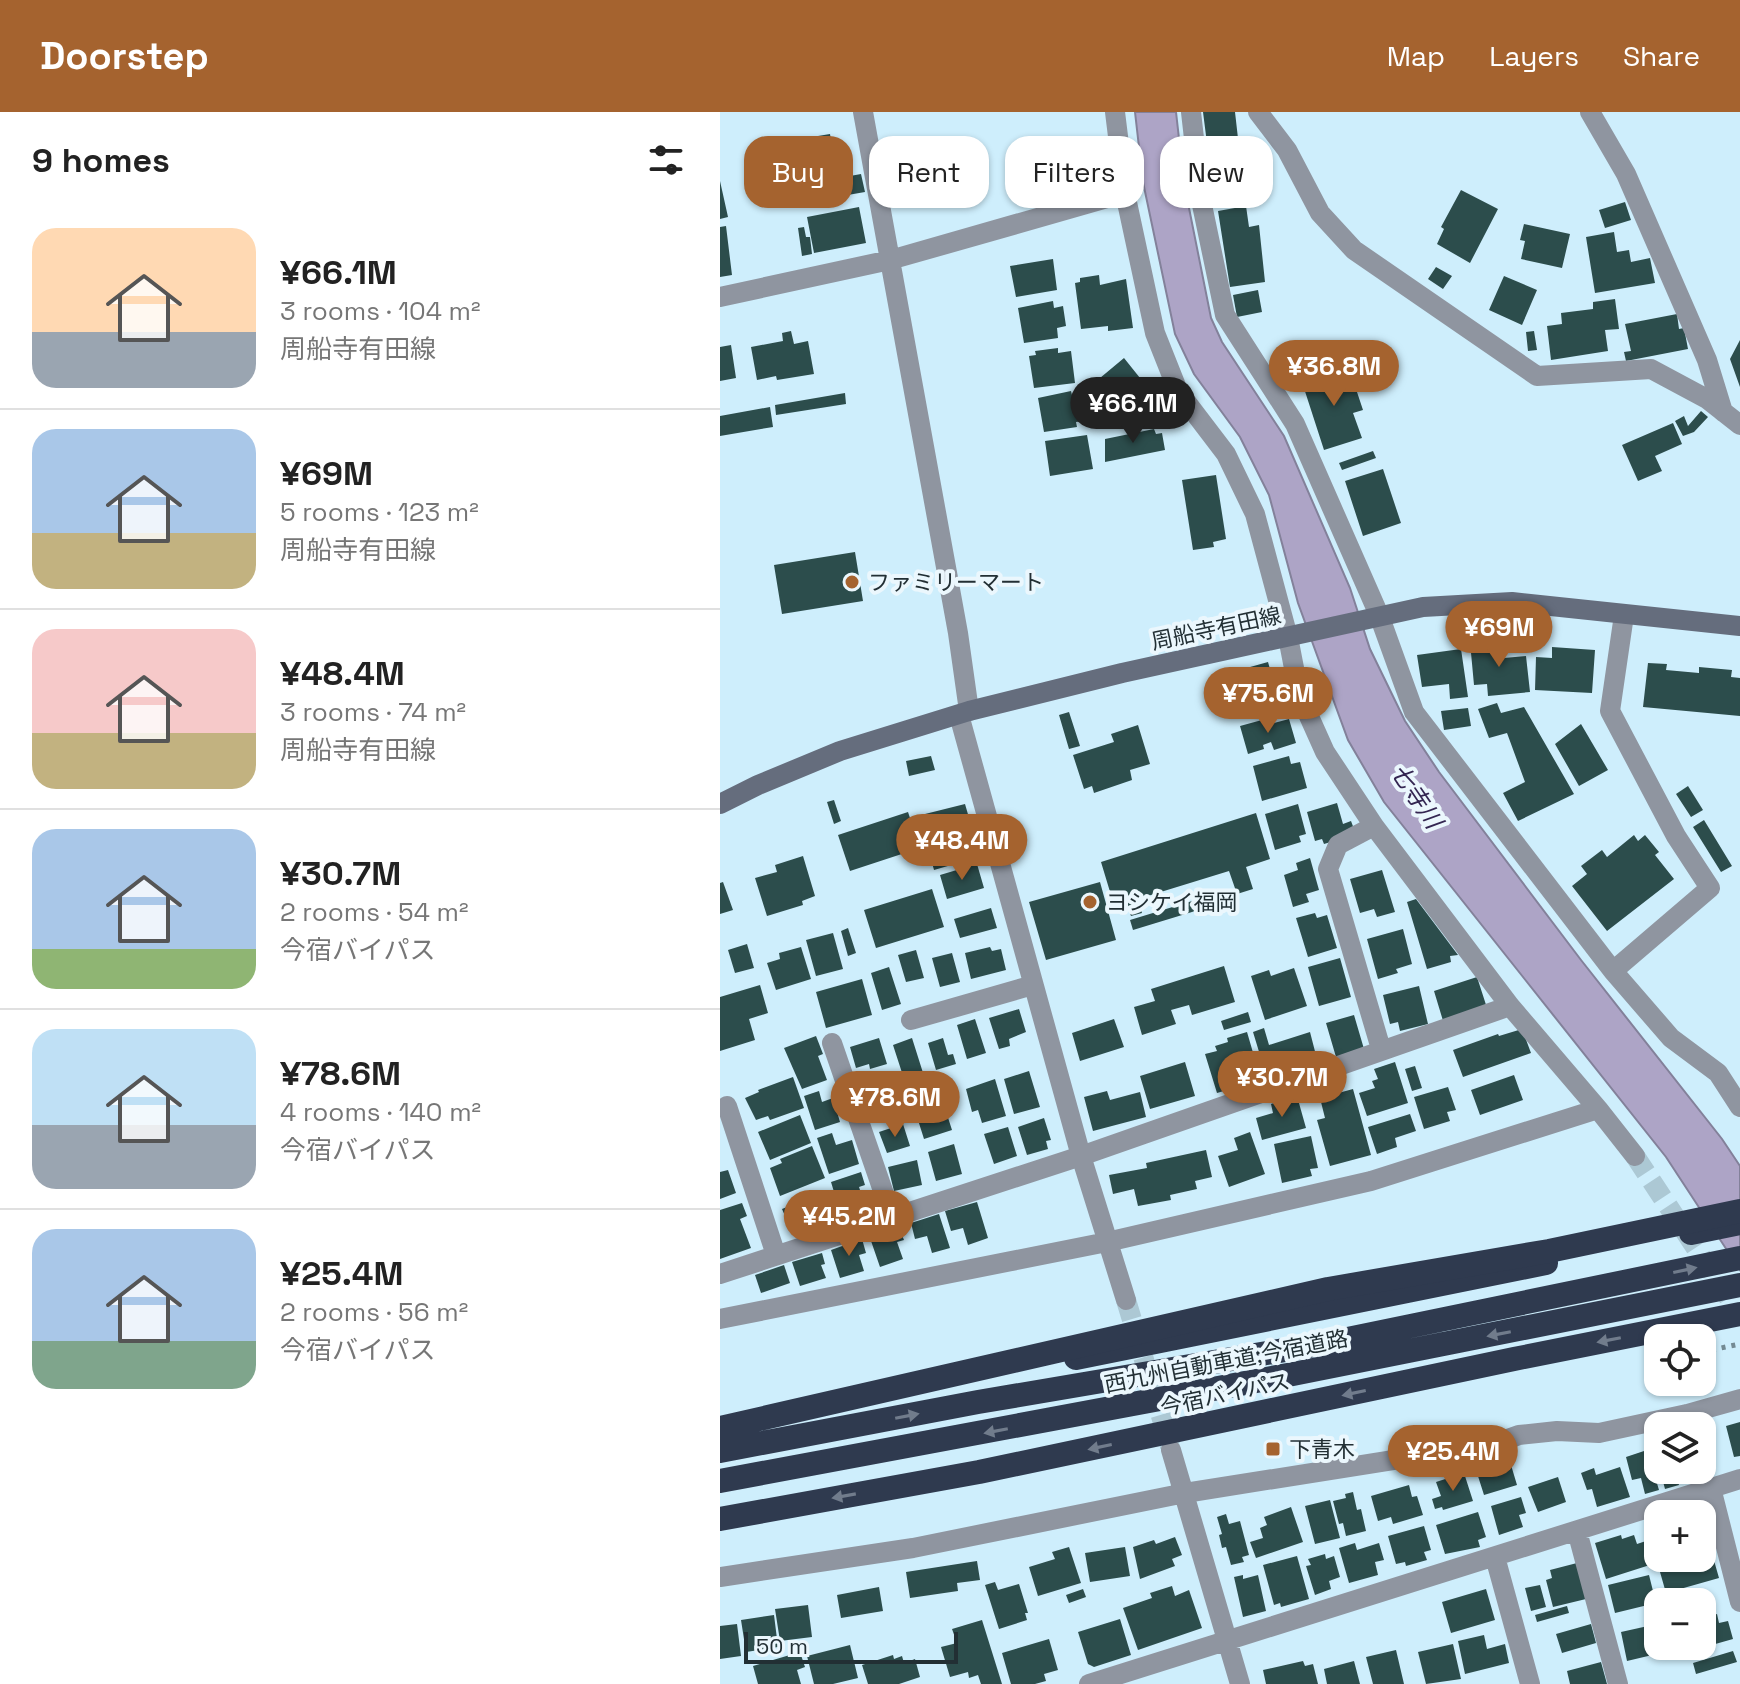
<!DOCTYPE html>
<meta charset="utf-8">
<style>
:root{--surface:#fff;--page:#f6f6f6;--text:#222;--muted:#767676;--line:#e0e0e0;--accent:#a5632f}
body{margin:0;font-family:"Space Grotesk","Noto Sans JP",sans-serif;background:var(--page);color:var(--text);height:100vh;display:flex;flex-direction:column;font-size:30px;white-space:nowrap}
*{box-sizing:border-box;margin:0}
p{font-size:26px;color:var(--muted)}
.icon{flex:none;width:44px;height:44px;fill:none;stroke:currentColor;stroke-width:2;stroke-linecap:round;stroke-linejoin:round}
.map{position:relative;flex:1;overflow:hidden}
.side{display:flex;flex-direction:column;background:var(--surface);width:720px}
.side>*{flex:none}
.hud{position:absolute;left:24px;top:24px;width:760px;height:72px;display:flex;gap:16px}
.fabs{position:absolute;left:924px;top:1212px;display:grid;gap:16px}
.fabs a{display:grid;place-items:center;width:72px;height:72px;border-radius:16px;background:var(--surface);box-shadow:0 2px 6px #0004;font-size:40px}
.scale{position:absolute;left:24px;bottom:20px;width:214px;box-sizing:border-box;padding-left:8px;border:4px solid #222f34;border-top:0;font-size:22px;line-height:28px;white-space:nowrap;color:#222f34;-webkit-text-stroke:6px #ebf7fd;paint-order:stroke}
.price{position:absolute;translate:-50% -68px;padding:0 18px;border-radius:28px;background:var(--accent);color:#fff;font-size:26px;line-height:52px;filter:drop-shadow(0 2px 4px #0008)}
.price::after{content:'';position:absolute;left:50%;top:48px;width:24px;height:18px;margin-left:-12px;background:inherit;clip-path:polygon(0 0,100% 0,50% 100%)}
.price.current{background:#222;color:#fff}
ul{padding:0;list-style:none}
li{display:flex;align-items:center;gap:24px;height:200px;padding:0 32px}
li+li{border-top:2px solid var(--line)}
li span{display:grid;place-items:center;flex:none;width:224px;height:160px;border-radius:24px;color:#555}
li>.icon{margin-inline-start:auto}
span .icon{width:96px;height:96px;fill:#fffc;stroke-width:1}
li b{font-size:34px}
h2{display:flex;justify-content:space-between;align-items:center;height:96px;padding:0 32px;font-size:34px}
.tag{padding:0 28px;border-radius:24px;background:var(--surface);box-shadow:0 2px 6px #0004;font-size:28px;line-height:72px}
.tag.current{background:var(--accent);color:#fff}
header{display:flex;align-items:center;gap:48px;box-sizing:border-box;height:112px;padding:0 40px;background:var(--accent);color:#fff}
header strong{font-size:38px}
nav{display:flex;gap:44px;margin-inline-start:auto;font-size:28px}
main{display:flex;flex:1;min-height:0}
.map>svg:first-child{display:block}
.water{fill:#ada4c6;stroke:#83819a;stroke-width:2}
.building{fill:#2c4d4c}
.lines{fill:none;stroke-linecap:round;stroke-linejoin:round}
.street-tunnel{stroke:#acc8d4;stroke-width:20;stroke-dasharray:20 10;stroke-linecap:butt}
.path{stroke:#748a93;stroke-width:5;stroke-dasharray:4 6;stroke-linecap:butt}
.street{stroke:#8f95a0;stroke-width:20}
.secondary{stroke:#656d7d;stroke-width:20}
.highway{stroke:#2f3a4f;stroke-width:24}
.highway-bridge{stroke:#2f3a4f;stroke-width:24}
.oneway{fill:#717c8c}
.poi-dot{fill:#a5632f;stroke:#ebf7fd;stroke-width:3}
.labels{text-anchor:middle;stroke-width:8;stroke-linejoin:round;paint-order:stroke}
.poi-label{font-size:22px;fill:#222f34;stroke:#ebf7fd;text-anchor:start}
.street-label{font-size:22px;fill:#222f34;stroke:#ebf7fd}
.water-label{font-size:24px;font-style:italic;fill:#342652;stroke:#ebf7fd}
</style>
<header>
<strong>Doorstep</strong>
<nav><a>Map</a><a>Layers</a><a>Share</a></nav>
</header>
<main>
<section class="side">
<h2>9 homes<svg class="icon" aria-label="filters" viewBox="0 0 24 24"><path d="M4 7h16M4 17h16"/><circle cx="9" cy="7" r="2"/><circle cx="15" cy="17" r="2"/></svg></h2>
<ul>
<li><span style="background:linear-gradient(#ffd9b3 65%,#9aa5b1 0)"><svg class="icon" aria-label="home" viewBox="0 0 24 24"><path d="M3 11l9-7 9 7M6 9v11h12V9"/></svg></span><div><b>¥66.1M</b><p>3 rooms · 104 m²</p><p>周船寺有田線</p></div></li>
<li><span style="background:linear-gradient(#a9c7e8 65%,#c2b280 0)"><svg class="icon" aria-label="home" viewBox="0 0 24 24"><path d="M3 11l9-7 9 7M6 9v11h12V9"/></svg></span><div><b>¥69M</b><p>5 rooms · 123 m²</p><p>周船寺有田線</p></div></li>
<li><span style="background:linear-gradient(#f6c9c9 65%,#c2b280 0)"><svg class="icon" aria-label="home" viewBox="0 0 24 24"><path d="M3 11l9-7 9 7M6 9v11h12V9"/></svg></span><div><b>¥48.4M</b><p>3 rooms · 74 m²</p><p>周船寺有田線</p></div></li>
<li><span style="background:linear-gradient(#a9c7e8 75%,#8fb573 0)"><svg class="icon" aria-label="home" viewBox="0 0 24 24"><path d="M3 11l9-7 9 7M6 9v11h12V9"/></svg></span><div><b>¥30.7M</b><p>2 rooms · 54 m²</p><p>今宿バイパス</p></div></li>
<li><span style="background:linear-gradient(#bfe0f5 60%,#9aa5b1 0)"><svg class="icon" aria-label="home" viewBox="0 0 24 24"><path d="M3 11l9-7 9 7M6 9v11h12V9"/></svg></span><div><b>¥78.6M</b><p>4 rooms · 140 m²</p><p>今宿バイパス</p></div></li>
<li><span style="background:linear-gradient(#a9c7e8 70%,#7fa58c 0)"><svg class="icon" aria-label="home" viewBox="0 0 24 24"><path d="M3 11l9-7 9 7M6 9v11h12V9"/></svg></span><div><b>¥25.4M</b><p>2 rooms · 56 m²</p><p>今宿バイパス</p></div></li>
</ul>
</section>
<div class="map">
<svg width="1020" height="1572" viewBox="0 0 1020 1572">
<rect width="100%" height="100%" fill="#ceeefc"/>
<!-- water -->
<path class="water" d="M415 0H456L464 71 491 206 502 230 564 324 630 476 650 537 685 609 719 660 861 848 1002 1027 1020 1054V1158L946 1045 664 690 628 628 578 491 549 383 520 325 474 262 455 222 423 70Z"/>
<!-- building -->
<path class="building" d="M483 0H515L520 44 489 47Z
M110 22 116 57 73 64 69 42 101 37 98 24Z
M328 25 330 34 363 28 367 50 348 53 350 62 318 68 311 27Z
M385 60 388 72 368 77 366 64Z
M141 62 145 80 122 84 119 66Z
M0 69 8 105 0 107Z
M343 76 344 85 322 91 320 81Z
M741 78 778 97 750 151 717 132 724 117 721 115Z
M905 90 911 108 885 116 879 98Z
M526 94 529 115 539 113 545 170 510 175 498 99Z
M139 95 146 131 94 141 87 105Z
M804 112 850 122 842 156 801 147 805 129 800 128Z
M6 114 12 163 0 165V115Z
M84 115 86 125H90L92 142 82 144 78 116Z
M894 120 897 140 909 138 911 150 930 146 935 171 875 181 866 125Z
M333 147 337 178 296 185 290 154Z
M716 155 732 164 723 177 708 167Z
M379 163 380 173 406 167 413 216 388 219V214L361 217 355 171 360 170V166Z
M784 164 817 178 802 213 769 198Z
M538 178 542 200 517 205 513 183Z
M895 187 899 217 885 218 888 239 831 248 827 214 842 212 841 201 873 197V190Z
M333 189 334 196 343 194 346 214 337 216 338 226 304 231 298 196Z
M957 202 959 217 964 216 968 237 906 249 904 240 911 239 905 212Z
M71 219 74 232 88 229 94 262 57 268 56 264 37 268 31 235 63 229 62 221Z
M814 219 817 238 808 239 806 220Z
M1020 228V275L1010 247Z
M11 233 16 266 0 269V235Z
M338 236V241L351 239 355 271 314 276 309 244 316 243 315 239Z
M404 246 424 271 393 296 385 286 377 293 369 283 378 276 374 271Z
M622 257 625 267 632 265 643 298 633 301 642 326 604 338 581 267 593 263 594 266Z
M351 279 353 287 359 286 364 309 356 310 357 315 324 320 318 286Z
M125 281 126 292 56 303 55 293Z
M50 295 53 315 0 324V304Z
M981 299 988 305 974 320 963 324 955 309 964 304 968 314Z
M953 311 962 332 935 344 942 359 918 369 902 333Z
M434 317 436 322 442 321 445 338 385 350V327Z
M367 323 373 357 330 364 325 329Z
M653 339 656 346 622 358 619 351Z
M663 357 681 411 643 424 625 369Z
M496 363 506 427 493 430 494 435 473 438 462 368Z
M135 440 143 489 62 502 54 453Z
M804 513 805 530 786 531V514Z
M782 527 784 546 806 544 810 580 768 584 767 572 754 573 750 530Z
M832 535 875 538 872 581 815 578 816 545 832 546Z
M741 537 748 585 730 587 729 572 702 575 697 543Z
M548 550 555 575 534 581 536 587 514 594 505 562Z
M928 551 947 552 946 558 979 561V555L1012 558 1011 565 1020 566V604L923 595Z
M777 591 781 601 804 595 854 682 798 709 783 681 805 670 787 621 769 626 758 597Z
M748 596 751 614 724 618 721 599Z
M349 600 360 634 349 637 339 603Z
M553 605 554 611 569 607 576 631 554 638 551 630 543 633 544 637 528 642 520 614Z
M861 612 888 658 859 674 835 632Z
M418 613 430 652 410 658 412 668 374 681 372 674 364 677 353 643 394 630 391 622Z
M211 644 215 658 189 664 186 649Z
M569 644 571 652 580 650 587 676 542 689 533 654Z
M968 674 983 698 971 705 956 682Z
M114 688 121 709 114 712 107 690Z
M617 691 623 712 631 709 634 717 627 725 604 732 602 727 595 729 587 700Z
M245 692 254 723 213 734 205 702Z
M578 692 586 722 579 724 581 730 555 738 545 702Z
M188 700 200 736 130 759 118 723Z
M536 701 550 747 526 755 533 777 517 782 509 759 418 787 422 801 411 804 406 790 394 793 381 750Z
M984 708 1012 754 1001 760 973 715Z
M914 723 918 729 925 723 939 740 935 743 954 767 887 819 852 774 867 762 861 754 882 738 887 745Z
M256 733 259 745 214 758 211 747Z
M83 744 95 784 82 789 83 793 47 804 35 766 57 760 55 753Z
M590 746 599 778 586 782 589 790 573 795 564 763 578 758 576 751Z
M257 752 264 776 227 787 220 763Z
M662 758 675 800 657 805 654 797 640 801 630 767Z
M3 770 13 798 0 802V771Z
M380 770 396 828 326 848 309 790Z
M212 777 224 815 156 836 144 798Z
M505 779 508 789 413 818 410 808Z
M696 787 738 843 730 844 731 850 707 857 687 790Z
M271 796 277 816 240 826 234 807Z
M595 801 597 806 607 803 617 836 588 845 576 806Z
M128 816 136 841 128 844 121 819Z
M683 817 692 852 676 857 678 861 658 867 647 827Z
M113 821 123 857 96 864 86 828Z
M27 832 34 856 15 861 8 838Z
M81 835 91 867 56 878 47 851 60 847 59 841Z
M270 835 272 839 281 837 286 858 251 867 245 841Z
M196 838 204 866 186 870 178 843Z
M232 841 240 870 220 875 212 846Z
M620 846 631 885 599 894 588 855Z
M504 854 515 890 472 903 469 893 451 898 456 912 422 923 414 895 435 889 431 877Z
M169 855 181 892 162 898 151 861Z
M574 856 587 894 545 908 531 864 549 858 551 864Z
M757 865 768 899 724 912 714 879Z
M142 867 152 903 106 916 96 880Z
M40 873 48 901 29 907 35 928 0 939V885Z
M699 874 708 912 680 919 678 910 670 912 663 883Z
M299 897 306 920 289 927 290 934 279 937 269 906Z
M528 900 531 910 504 918 501 909Z
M634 903 644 937 616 945 606 911Z
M255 907 266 941 247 947 237 913Z
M394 907 404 935 360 949 352 921Z
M544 916 549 933 590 920 598 951 547 966 533 920Z
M802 917 811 941 743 965 733 938 778 922 779 924Z
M527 920 541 968 497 981 485 942 497 939 495 934 508 930 507 926Z
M96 924 103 942 98 944 107 968 82 977 64 936Z
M159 926 167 952 150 957 149 952 136 956 130 935Z
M192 926 204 964 185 970 173 933Z
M223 926 228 943 233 942 236 952 216 958 208 931Z
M465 950 475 984 430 997 420 964Z
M675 950 688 991 647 1004 639 981 655 976 652 969 658 967 654 957Z
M695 954 702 976 692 979 685 957Z
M309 959 320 995 294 1002 284 967Z
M794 963 803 988 760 1003 751 978Z
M73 965 84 996 50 1008 48 1004 36 1008 25 986 39 980 38 978Z
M275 967 286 1004 262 1011 258 998 252 1000 246 977Z
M172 969 180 993 156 1000 152 989 147 991 143 978Z
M728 975 736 998 727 1000 730 1009 704 1017 694 985Z
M633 977 651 1043 610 1054 597 1008 605 1006 600 986Z
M99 979 102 990 113 986 120 1010 95 1018 84 984Z
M387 979 390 988 420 980 426 1005 373 1019 364 985Z
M220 981 232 1018 204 1027 192 989Z
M577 984 586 1016 542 1028 536 1006 553 1001 551 992Z
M690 1002 696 1019 675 1026 677 1035 657 1042 648 1015Z
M80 1003 91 1031 50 1048 38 1020Z
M324 1006 331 1028 326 1029 328 1037 307 1043 298 1015Z
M183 1012 190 1034 167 1041 159 1020Z
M288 1015 297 1044 274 1052 264 1022Z
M530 1020 545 1062 509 1075 498 1044 518 1038 514 1026Z
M112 1021 116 1033 132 1028 139 1052 109 1062 97 1026Z
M591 1024 598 1056 590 1057 592 1064 562 1071 554 1032Z
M234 1032 242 1062 216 1069 208 1040Z
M92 1034 105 1066 60 1084 50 1056 62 1051 60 1047Z
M486 1038 492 1065 475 1069 477 1077 450 1083 451 1088 418 1094 414 1077 393 1082 389 1063 427 1056 426 1051Z
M197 1048 202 1073 174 1079 168 1055Z
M8 1058 16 1081 0 1087V1060Z
M141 1060 145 1073 139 1075 146 1096 121 1103 111 1070Z
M107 1079 116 1102 72 1120 62 1097Z
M257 1090 268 1126 248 1133 243 1116 231 1119 225 1099Z
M22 1091 27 1104 20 1107 31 1136 0 1147V1098Z
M219 1102 230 1136 212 1141 207 1124 195 1127 191 1111Z
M179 1116 184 1128 177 1130 183 1147 160 1155 150 1126Z
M142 1127 146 1141 139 1143 144 1159 120 1166 111 1138Z
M102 1141 105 1152 101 1153 106 1166 80 1174 72 1150Z
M64 1153 70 1171 41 1181 35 1163Z
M1020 1310V1344L1014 1345 1006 1314Z
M927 1338 939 1378 925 1382 921 1366 912 1368 906 1345Z
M787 1352 788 1354 791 1353 797 1373 764 1383 757 1361Z
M900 1355 910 1385 877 1395 872 1377 867 1378 861 1361 874 1356 876 1363Z
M940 1358H968L969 1362 957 1366 959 1373 945 1377Z
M744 1361 753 1389 723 1398 722 1395 715 1397 712 1387 721 1384 716 1370Z
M838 1365 846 1390 818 1400 808 1375Z
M689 1373 692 1385 697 1384 703 1403 673 1412 671 1405 658 1409 651 1384Z
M633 1380 637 1398 641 1397 646 1419 626 1424 623 1411 619 1412 613 1389 626 1386 625 1382Z
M801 1385 806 1401 799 1403 803 1415 779 1423 771 1394Z
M610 1388 620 1426 595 1432 585 1394Z
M571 1395 583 1430 536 1446 530 1430 543 1426 540 1416 547 1413 544 1405Z
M758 1400 766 1425 758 1428 760 1435 725 1442 716 1413Z
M982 1400 993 1435 982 1438Z
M506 1402 509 1412 520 1409 529 1443 522 1445 524 1450 511 1453 506 1435 502 1436 499 1423 502 1422 497 1405Z
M938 1411V1446L952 1447 938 1451 928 1414Z
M704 1414 711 1438 704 1440 707 1448 686 1454 685 1450 676 1452 668 1424Z
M901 1423 902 1427 914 1423 917 1432 926 1429 933 1452 886 1467 875 1431Z
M455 1425 462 1443 452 1447 455 1454 420 1467 413 1435 434 1428 436 1432Z
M635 1431 637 1438 659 1431 664 1448 655 1450 658 1463 629 1471 619 1436Z
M349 1435 361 1471 318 1484 309 1455 335 1447 332 1440Z
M405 1435 410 1464 370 1470 365 1441Z
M605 1442 606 1447 614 1444 620 1465 609 1469 611 1477 595 1483 586 1454 591 1453 588 1447Z
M577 1444 589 1487 561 1495 560 1491 554 1493 543 1453Z
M993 1445 999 1466 946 1481 940 1460Z
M257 1449 260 1468 237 1471 238 1479 190 1486 186 1460Z
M857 1451 866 1487 833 1495 826 1468 832 1466 830 1458Z
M523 1463V1467L538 1463 546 1499 523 1505 514 1465Z
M929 1463 936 1491 895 1501 888 1473Z
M275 1470 278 1478 299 1472 308 1501H305L307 1508 279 1517 265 1473Z
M820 1473 826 1495 811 1499 805 1476Z
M452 1474 455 1484 469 1478 482 1516 418 1538 403 1496 432 1486 430 1481Z
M159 1475 163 1499 121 1506 117 1483Z
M363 1477 366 1485 349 1491 346 1483Z
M766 1477 775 1508 731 1521 722 1490Z
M88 1493 92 1525 60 1529 55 1497Z
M847 1494 849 1501 817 1510 815 1503Z
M997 1502 999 1511 1008 1509 1013 1527 967 1540 965 1534H982V1506Z
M54 1503 58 1535 26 1540 21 1508Z
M400 1507 411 1543 374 1555 368 1552 358 1520Z
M262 1508 282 1572H261L258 1563 249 1566 248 1560 230 1565 221 1535 237 1531 232 1517Z
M17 1512 21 1544 0 1547V1514Z
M871 1512 876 1531 842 1541 836 1522Z
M937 1512 938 1534H943L945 1540 907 1549 901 1520Z
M764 1523 767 1537 785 1532 789 1551 745 1562 738 1529Z
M329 1527 338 1558 324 1562 326 1569 315 1572H291L282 1541Z
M733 1532 741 1567 706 1572 698 1540Z
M130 1533 138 1566 113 1572H94L87 1544Z
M676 1538 684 1572H653L646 1545Z
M1013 1539 1017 1550 976 1562 973 1551Z
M80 1540 85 1555 77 1558 81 1572H38L33 1554Z
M173 1543 174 1547 182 1544 184 1551 195 1547 200 1565 179 1572H148L142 1553Z
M583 1549 585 1554 593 1552 598 1572H546L543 1558Z
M634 1549 640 1572H607L604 1557Z
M881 1550 887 1572H850L847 1559Z"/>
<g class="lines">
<!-- street-tunnel -->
<path class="street-tunnel" d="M915 1044 1020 1203
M406 1188 450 1334"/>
<!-- path -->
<path class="path" d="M982 1240 1020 1232"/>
<!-- street -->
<path class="street" d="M143 0 238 521 249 599
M395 0 405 81 435 221 458 279 506 342 535 402 568 525 579 582 605 640 654 714 790 894 878 997 915 1044
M471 0 481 88 505 203 575 312 659 503 694 600 893 859 951 926 998 961 1020 995
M538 0 567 38 600 101 634 138 817 264 931 257 987 287 1020 313
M870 0 906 62 987 248 1003 300
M0 185 170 148 405 81
M239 603 361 1044 406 1188
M654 714 618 733 608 757 661 937
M893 859 990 776 956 724 890 599 904 503
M191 908 313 873
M112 931 172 1105
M7 994 56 1143
M0 1162 361 1044 790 894
M0 1207 387 1130 651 1069 878 997
M451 1338 520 1572
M991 1376 1020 1490
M857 1419 898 1572
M775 1445 810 1572
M0 1465 193 1436 465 1381 774 1332 799 1323 837 1319 879 1321 967 1302 1020 1287
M369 1572 1020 1367"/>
<!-- secondary -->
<path class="secondary" d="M0 692 38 673 120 639 249 599 402 561 703 495 792 490 1020 514"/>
<!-- highway -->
<path class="highway" d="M971 1121 1020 1111
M356 1246 826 1151
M0 1407 259 1360 794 1247 1020 1202"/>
<!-- highway-bridge -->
<path class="highway-bridge" d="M0 1316 608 1177 829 1139 1020 1099
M0 1339 258 1290 618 1229 1020 1146
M0 1369 573 1262 1020 1173"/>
</g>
<!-- one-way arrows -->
<defs><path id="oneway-solid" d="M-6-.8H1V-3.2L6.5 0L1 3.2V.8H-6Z" transform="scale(2)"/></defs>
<g class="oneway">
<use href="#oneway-solid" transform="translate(965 1158) rotate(-12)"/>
<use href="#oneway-solid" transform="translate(779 1222) rotate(169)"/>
<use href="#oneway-solid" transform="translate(889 1228) rotate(169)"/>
<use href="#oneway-solid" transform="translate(634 1281) rotate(168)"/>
<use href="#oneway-solid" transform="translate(187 1304) rotate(-11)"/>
<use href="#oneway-solid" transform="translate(276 1319) rotate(169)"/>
<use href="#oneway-solid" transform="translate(380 1335) rotate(168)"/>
<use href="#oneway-solid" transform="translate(124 1384) rotate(170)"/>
</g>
<!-- markers -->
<g class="poi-dot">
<circle cx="132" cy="470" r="8"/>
<circle cx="370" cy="790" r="8"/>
<rect x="545" y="1329" width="16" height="16" rx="4"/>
</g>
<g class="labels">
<!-- poi labels -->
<g class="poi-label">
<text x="148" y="478">ファミリーマート</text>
<text x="386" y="798">ヨシケイ福岡</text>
<text x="569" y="1345">下青木</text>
</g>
<!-- street labels -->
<g class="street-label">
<text transform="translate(496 516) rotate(-12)" y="8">周船寺有田線</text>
<text transform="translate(506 1249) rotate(-11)" y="8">西九州自動車道;今宿道路</text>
<text transform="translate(505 1282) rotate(-12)" y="8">今宿バイパス</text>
</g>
<!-- water labels -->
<g class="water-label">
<text transform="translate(696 684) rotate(56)" y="8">七寺川</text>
</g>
</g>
</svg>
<div class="fabs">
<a><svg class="icon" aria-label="locate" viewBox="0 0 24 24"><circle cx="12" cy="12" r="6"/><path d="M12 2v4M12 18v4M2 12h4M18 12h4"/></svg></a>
<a><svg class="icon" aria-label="layers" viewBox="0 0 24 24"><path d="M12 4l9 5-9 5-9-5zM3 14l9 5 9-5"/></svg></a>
<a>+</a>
<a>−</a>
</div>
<div class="scale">50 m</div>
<b class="price" style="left:614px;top:296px">¥36.8M</b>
<b class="price current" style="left:413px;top:333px">¥66.1M</b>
<b class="price" style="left:779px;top:557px">¥69M</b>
<b class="price" style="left:548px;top:623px">¥75.6M</b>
<b class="price" style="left:242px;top:770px">¥48.4M</b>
<b class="price" style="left:562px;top:1007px">¥30.7M</b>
<b class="price" style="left:175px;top:1027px">¥78.6M</b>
<b class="price" style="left:129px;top:1146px">¥45.2M</b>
<b class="price" style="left:733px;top:1381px">¥25.4M</b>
<div class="hud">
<a class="tag current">Buy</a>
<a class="tag">Rent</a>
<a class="tag">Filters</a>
<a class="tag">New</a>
</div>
</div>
</main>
